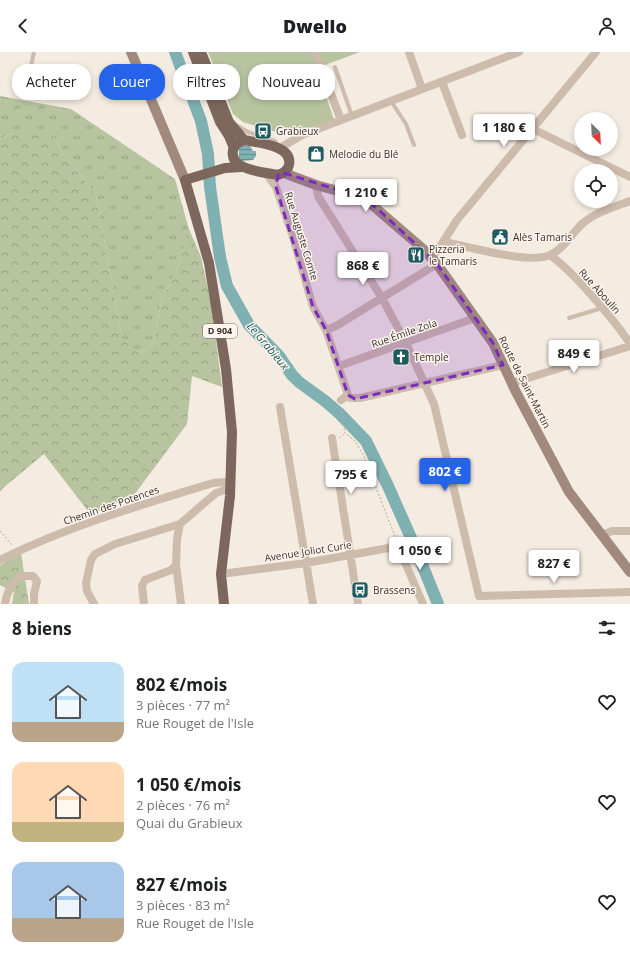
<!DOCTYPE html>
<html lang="fr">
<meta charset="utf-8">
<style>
:root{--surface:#fff;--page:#f2f2f2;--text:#202124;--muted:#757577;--accent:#2563eb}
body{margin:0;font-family:"Open Sans",sans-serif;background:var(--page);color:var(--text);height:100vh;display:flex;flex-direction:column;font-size:15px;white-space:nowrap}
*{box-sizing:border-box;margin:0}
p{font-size:13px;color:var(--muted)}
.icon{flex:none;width:22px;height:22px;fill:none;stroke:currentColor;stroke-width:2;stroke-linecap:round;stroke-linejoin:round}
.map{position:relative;height:552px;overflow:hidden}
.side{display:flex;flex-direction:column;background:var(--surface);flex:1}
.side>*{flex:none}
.top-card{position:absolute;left:12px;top:12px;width:400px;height:36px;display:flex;gap:8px}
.needle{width:26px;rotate:156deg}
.tools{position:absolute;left:574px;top:60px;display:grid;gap:8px}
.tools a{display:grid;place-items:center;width:44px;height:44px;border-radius:50%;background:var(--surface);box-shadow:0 2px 6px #0003;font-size:20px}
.price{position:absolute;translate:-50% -34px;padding:0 9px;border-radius:4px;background:#fff;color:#222;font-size:13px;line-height:26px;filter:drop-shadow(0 1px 2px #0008)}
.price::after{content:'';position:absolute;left:50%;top:24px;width:12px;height:9px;margin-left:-6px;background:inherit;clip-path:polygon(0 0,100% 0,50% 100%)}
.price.current{background:var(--accent);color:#fff}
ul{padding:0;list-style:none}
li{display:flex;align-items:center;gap:12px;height:100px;padding:0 12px}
li span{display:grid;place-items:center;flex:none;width:112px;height:80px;border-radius:12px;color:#555}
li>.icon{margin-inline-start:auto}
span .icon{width:48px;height:48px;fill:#fffc;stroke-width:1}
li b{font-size:17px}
h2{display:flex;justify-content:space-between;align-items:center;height:48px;padding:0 12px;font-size:17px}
.chip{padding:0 14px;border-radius:16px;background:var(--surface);box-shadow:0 2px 6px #0003;font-size:14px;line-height:36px}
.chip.current{background:var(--accent);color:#fff}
header{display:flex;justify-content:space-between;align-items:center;height:52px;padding:0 12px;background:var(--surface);font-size:18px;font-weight:800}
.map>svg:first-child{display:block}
.grass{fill:url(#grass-tufts)}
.forest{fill:url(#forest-crowns)}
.pitch{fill:#b8c4a0}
.water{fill:url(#water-rules)}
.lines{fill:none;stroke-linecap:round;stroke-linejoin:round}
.river{stroke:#7fb0b2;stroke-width:12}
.path{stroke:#b9a596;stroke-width:1;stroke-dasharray:2 2;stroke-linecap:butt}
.service{stroke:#cdbbac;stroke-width:4}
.minor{stroke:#cdbbac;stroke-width:8}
.secondary{stroke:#a18a7d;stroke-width:10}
.primary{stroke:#7d675c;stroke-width:10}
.marked{fill:#7b2cbf;fill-opacity:0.2;stroke:#7b2cbf;stroke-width:3;stroke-dasharray:8 5;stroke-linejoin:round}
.labels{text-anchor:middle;stroke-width:3;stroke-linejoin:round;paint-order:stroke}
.shield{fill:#fbf5ee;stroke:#756b66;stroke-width:1}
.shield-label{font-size:9px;font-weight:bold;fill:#3b302b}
.poi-label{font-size:10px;fill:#3b302b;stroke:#fbf5ee;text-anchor:start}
.street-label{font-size:10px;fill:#3b302b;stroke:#fbf5ee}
.water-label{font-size:11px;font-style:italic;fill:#1f5a5e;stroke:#fbf5ee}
</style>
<header><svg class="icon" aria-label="back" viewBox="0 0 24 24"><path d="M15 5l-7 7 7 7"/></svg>Dwello<svg class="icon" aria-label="person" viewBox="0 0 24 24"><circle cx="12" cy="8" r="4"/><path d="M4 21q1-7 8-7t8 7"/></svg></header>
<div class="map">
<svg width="630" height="552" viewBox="0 0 630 552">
<defs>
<pattern id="grass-tufts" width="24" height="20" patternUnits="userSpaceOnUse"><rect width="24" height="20" fill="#b8c4a0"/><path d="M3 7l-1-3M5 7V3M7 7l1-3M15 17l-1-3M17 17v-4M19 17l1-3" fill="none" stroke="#97a083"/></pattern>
<pattern id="forest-crowns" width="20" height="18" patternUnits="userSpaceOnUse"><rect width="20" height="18" fill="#b8c4a0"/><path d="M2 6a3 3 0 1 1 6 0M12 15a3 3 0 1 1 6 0" fill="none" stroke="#97a083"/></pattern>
<pattern id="water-rules" width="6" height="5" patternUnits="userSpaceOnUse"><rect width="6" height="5" fill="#7fb0b2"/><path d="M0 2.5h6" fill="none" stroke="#699091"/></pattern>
</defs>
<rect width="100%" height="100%" fill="#f4ebe1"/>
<!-- grass -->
<path class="grass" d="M0 44 71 57 175 127 189 178 180 210 161 251 153 293 139 301 122 287 96 143 64 103 55 86 13 81 0 87Z"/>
<!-- forest -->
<path class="forest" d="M32 78 55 86 64 103 96 143 122 286 139 301 153 293 161 251 180 210 189 177 201 205 211 251 222 335 192 324 187 372 134 443 91 463 44 402 3 436 0 440V87L13 81Z
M21 501 29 552H12L14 540 0 533V513Z"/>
<!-- pitch -->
<path class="pitch" d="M208 0H360L317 16 334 68 286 83 243 70 233 62Z"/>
<!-- water -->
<path class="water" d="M243 93 250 94 253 99H256V104L253 108 242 109 239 105V97Z"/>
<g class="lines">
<!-- river -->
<path class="river" d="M175 0 201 69 208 102 210 135 220 205 227 234 249 273 279 304 292 323 299 330 325 349 339 361 366 389 388 434 415 495 438 552"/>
<!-- path -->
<path class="path" d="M341 356 345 381 354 388 363 402 396 487
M339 386 344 382
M0 479 13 494"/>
<!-- service -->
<path class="service" d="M335 15 352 64
M28 28 34 0
M391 49 406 72 414 93
M236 73 248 80 275 89 277 93
M569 266 602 256"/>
<!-- minor -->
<path class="minor" d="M315 0 341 68
M409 0 422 37
M442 30 462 83
M533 77 630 125
M280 96 302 83 519 0
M265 120 276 135 293 185 313 255 326 278 348 343
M316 133 318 144 382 246 406 291 434 352 479 544 630 540
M444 190C468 194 529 213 550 203 564 197 572 181 583 171 596 160 614 155 630 149
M550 203C569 217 584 234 599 252 610 265 621 277 630 292
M432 207 457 168 596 0
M326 278 336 274 437 212
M339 314 475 266
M512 331 630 294
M348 343 350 346H360L503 313
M341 348 348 343
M280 355 313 552
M332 386 358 552
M602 483 612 479H630
M0 508C68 474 141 453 213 431L225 430 231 433 225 438 216 441 180 472 115 492 95 502 91 508 86 531 87 539 94 552
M176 513 181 552
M221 522 306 511 394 495 397 496 401 501 423 552
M5 552C7 539 11 533 20 524H33L37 529 34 542V552
M144 552 142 534 145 528 171 518 176 513 177 487 180 472"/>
<!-- secondary -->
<path class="secondary" d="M131 0 185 128
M284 121 316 133 364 146 422 196 437 212 493 291 516 340 569 440 630 520"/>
<!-- primary -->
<path class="primary" d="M193 0 220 70 229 84 234 96
M201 0 229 70 244 88
M244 88C258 91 293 93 289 113 288 118 284 121 278 123 265 120 229 119 233 98 234 92 239 90 244 88Z
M224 552 221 522 230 444 232 380 226 317 209 211 185 128 225 116 242 115"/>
</g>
<!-- marked area -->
<path class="marked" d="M284 121 364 146 380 159 437 212 493 291 503 313 355 347 348 343 326 278 313 255 276 135 278 123Z"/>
<!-- icons -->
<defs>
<g id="bus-square" transform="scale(0.9)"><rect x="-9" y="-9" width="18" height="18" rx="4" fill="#1f5a5e" stroke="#fbf5ee"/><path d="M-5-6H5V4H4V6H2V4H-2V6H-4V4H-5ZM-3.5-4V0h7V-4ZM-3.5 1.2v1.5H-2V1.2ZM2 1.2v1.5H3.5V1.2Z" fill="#fff"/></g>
<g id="shop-square" transform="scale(0.9)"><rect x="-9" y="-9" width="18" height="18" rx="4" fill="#1f5a5e" stroke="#fbf5ee"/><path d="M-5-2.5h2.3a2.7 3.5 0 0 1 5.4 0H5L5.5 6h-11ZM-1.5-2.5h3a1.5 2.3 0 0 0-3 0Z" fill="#fff"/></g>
<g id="civic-square" transform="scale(0.9)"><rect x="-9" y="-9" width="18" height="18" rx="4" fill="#1f5a5e" stroke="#fbf5ee"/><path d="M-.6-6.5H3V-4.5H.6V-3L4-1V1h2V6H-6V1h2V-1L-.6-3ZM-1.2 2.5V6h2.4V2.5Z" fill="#fff"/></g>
<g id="restaurant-square" transform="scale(0.9)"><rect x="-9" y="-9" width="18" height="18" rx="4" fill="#1f5a5e" stroke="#fbf5ee"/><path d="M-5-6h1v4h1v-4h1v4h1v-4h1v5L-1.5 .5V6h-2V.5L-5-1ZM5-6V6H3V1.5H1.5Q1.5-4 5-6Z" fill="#fff"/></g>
<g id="church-square" transform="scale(0.9)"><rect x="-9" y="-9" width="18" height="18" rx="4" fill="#1f5a5e" stroke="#fbf5ee"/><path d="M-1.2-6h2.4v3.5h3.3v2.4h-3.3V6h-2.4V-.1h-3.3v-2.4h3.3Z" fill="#fff"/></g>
</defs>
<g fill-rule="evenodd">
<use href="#bus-square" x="263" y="79"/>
<use href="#shop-square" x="316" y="102"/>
<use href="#civic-square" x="500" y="185"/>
<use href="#restaurant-square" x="416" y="203"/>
<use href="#church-square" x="401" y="305"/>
<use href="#bus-square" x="360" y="538"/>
</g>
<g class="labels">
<!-- shield labels -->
<rect class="shield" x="203" y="272" width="34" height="14" rx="3"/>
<g class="shield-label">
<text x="220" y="282">D 904</text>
</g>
<!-- poi labels -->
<g class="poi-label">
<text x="276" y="83">Grabieux</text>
<text x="329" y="106">Melodie du Blé</text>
<text x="513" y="189">Alès Tamaris</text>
<text x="429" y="201">Pizzeria<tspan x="429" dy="12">le Tamaris</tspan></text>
<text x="414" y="309">Temple</text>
<text x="373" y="542">Brassens</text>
</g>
<!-- street labels -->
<g class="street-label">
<text transform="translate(302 184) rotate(73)" y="4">Rue Auguste Comte</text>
<text transform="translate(600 239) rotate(48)" y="4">Rue Aboulin</text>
<text transform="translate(404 281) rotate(-19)" y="4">Rue Émile Zola</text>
<text transform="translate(525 330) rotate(63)" y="4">Route de Saint-Martin</text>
<text transform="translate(111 453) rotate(-19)" y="4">Chemin des Potences</text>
<text transform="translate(308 499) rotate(-9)" y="4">Avenue Joliot Curie</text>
</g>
<!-- water labels -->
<g class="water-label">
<text transform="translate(268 294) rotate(50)" y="4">Le Grabieux</text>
</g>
</g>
</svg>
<div class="tools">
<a><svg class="needle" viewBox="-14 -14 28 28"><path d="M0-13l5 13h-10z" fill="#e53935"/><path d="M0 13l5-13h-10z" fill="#757577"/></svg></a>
<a><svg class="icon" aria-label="locate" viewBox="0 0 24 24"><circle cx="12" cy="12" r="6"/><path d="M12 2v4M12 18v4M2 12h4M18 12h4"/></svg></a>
</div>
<b class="price" style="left:504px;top:96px">1 180 €</b>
<b class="price" style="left:366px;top:161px">1 210 €</b>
<b class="price" style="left:363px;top:234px">868 €</b>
<b class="price" style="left:574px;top:322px">849 €</b>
<b class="price current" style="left:445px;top:440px">802 €</b>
<b class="price" style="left:351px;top:443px">795 €</b>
<b class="price" style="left:420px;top:519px">1 050 €</b>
<b class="price" style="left:554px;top:532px">827 €</b>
<div class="top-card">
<a class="chip">Acheter</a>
<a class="chip current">Louer</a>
<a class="chip">Filtres</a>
<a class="chip">Nouveau</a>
</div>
</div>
<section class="side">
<h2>8 biens<svg class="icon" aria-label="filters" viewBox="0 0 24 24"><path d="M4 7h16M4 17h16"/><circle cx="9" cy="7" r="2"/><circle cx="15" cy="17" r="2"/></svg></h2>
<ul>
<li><span style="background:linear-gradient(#bfe0f5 75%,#b9a48a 0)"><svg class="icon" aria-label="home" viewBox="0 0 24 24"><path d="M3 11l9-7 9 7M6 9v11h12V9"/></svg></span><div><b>802 €/mois</b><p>3 pièces · 77 m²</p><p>Rue Rouget de l'Isle</p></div><svg class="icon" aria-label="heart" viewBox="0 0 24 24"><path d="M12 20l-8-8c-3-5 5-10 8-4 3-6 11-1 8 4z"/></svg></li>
<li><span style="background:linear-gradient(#ffd9b3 75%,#c2b280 0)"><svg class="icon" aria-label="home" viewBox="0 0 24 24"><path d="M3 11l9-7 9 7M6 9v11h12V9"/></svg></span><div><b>1 050 €/mois</b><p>2 pièces · 76 m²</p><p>Quai du Grabieux</p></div><svg class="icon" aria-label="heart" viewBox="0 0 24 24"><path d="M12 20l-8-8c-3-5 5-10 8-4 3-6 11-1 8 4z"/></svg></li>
<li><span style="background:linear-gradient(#a9c7e8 70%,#b9a48a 0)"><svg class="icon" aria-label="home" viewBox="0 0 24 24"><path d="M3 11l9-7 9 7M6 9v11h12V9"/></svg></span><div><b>827 €/mois</b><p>3 pièces · 83 m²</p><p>Rue Rouget de l'Isle</p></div><svg class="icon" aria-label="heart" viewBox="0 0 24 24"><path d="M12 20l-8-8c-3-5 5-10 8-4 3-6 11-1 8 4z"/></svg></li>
</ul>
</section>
